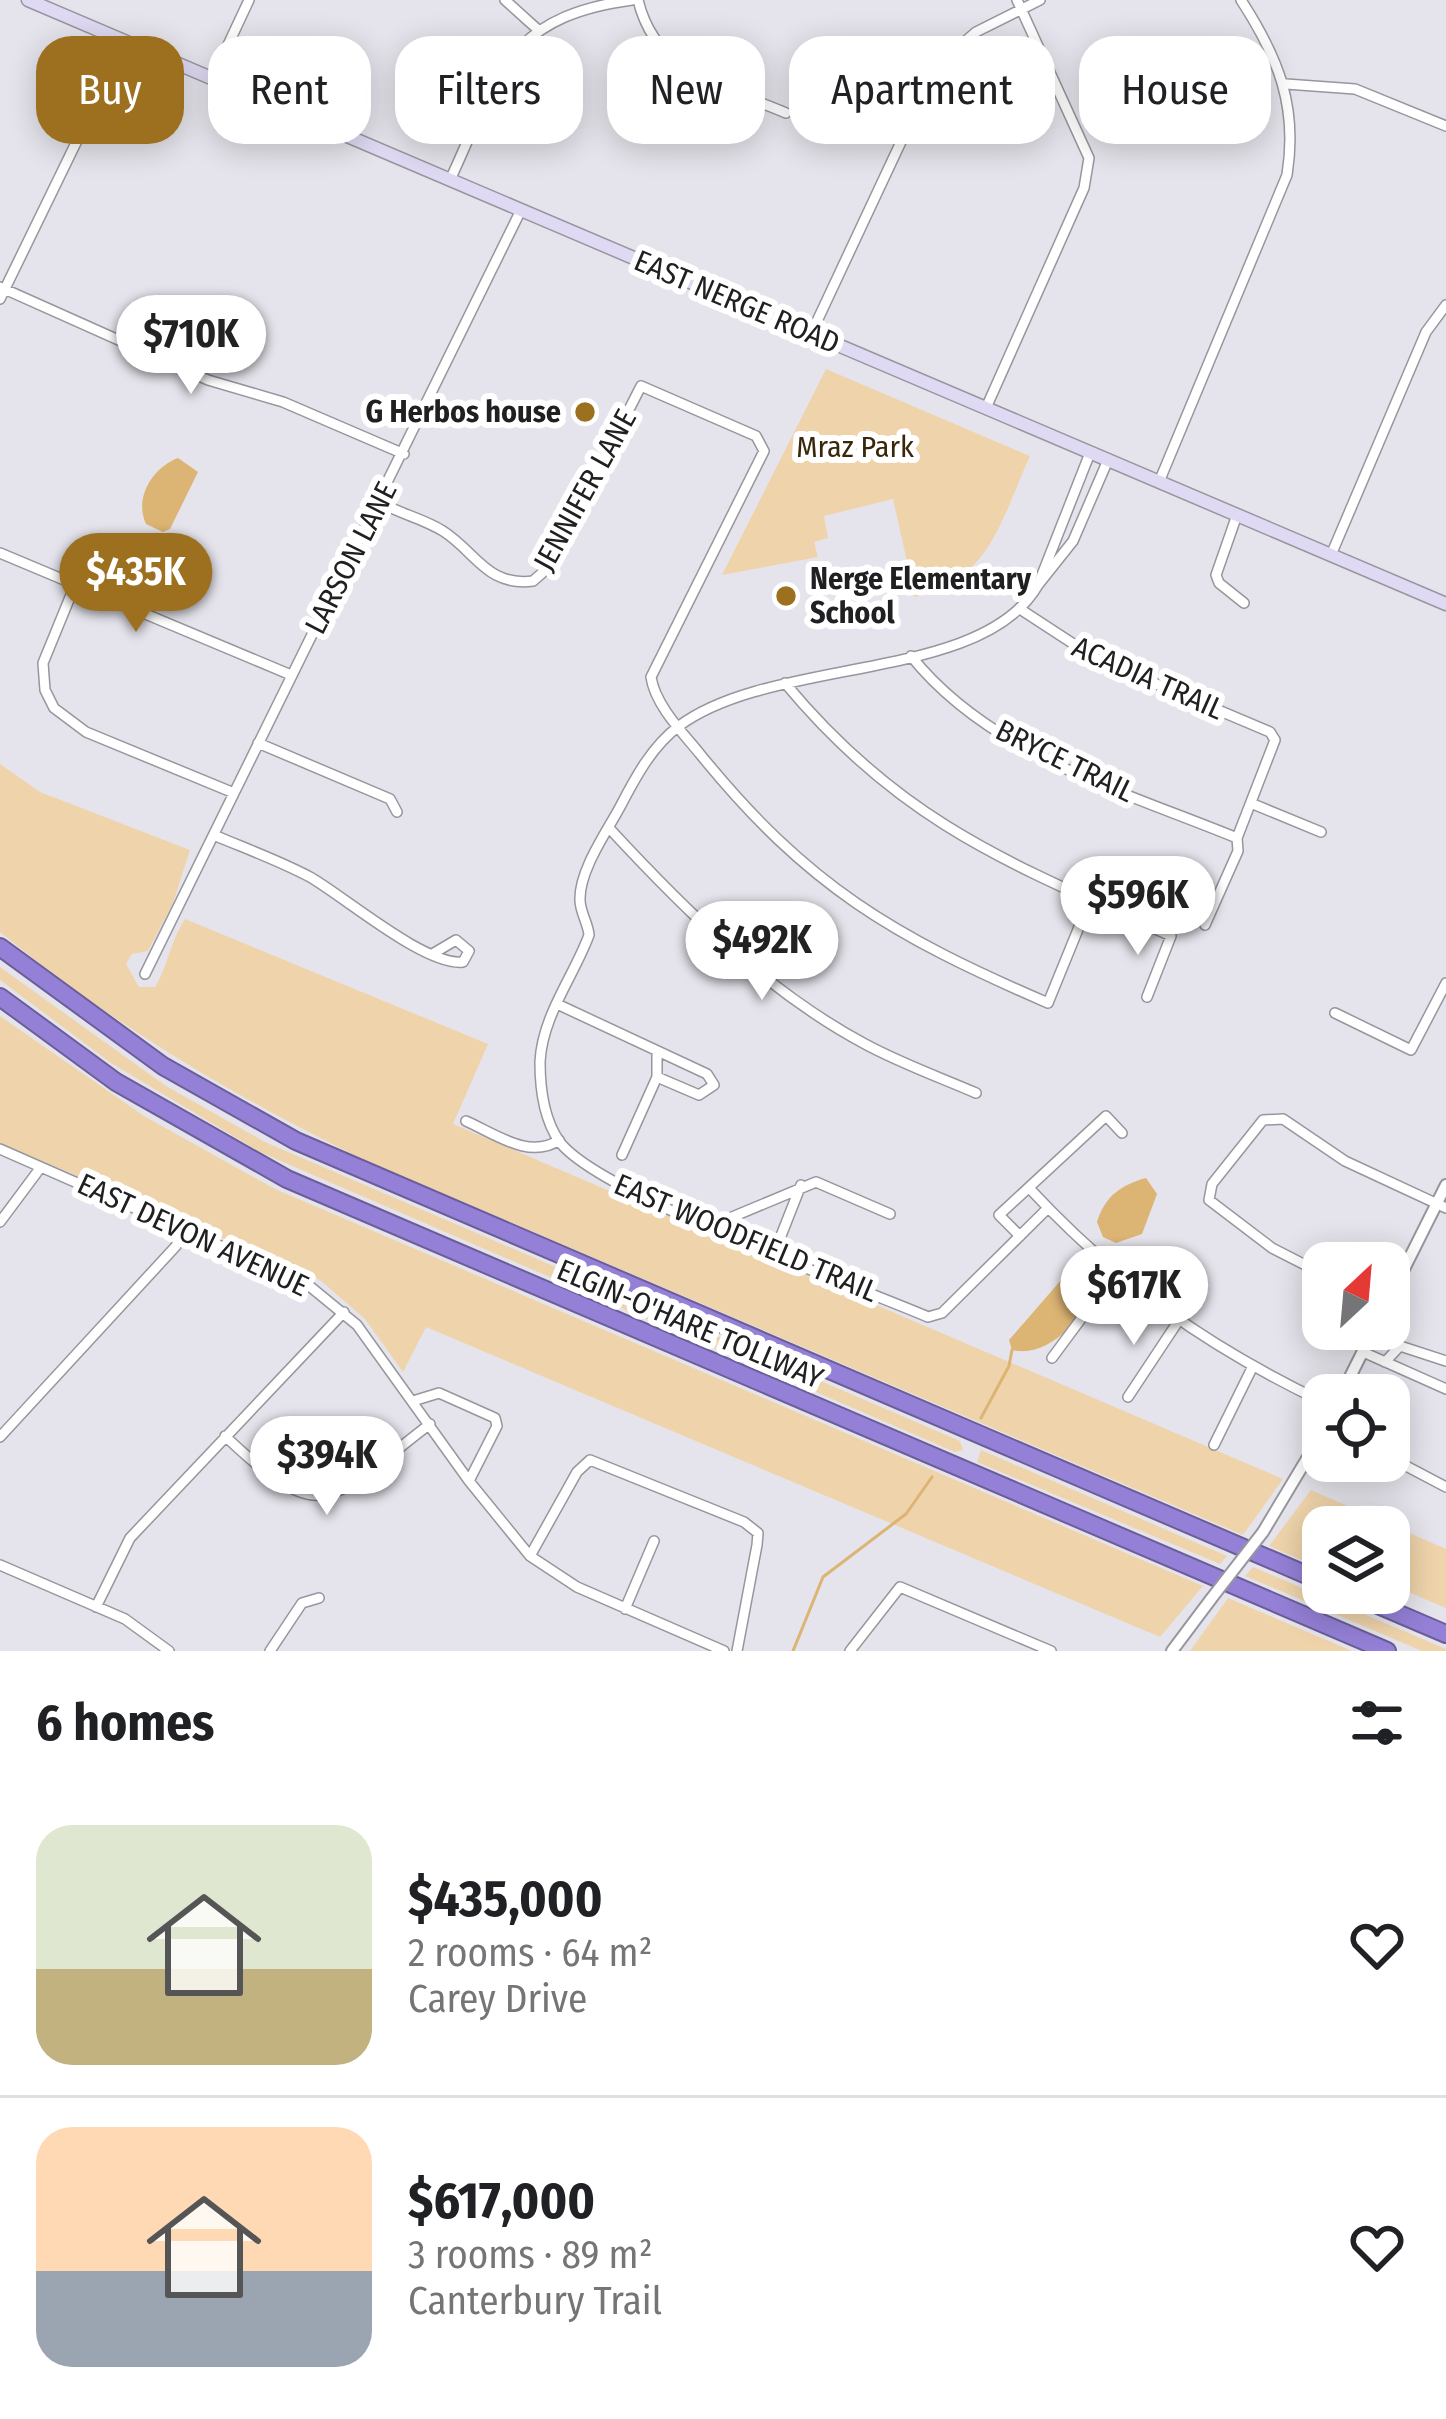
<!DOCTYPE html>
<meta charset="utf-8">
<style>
:root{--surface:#fff;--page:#f6f6f6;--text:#202124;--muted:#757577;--line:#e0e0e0;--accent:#9c701f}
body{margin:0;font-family:"Fira Sans Condensed",sans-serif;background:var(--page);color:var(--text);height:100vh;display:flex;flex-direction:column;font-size:45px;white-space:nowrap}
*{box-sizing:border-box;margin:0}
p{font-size:39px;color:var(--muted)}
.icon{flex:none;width:66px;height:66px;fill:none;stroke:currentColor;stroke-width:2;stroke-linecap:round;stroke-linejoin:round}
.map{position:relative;height:1651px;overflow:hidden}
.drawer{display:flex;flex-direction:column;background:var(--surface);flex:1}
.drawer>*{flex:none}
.top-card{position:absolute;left:36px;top:36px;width:1374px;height:108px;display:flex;gap:24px}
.needle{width:78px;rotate:26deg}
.buttons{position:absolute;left:1302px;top:1242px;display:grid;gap:24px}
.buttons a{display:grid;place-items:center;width:108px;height:108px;border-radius:24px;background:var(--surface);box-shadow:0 6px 30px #0003;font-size:60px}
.price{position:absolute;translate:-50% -102px;padding:0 27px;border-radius:42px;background:#fff;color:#222;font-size:39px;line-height:78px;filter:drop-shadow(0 3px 6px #0008)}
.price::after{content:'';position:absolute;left:50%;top:72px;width:36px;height:27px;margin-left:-18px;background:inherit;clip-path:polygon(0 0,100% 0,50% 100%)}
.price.on{background:var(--accent);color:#fff}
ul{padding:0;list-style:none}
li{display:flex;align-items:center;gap:36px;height:300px;padding:0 36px}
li+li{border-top:3px solid var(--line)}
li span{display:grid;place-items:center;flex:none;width:336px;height:240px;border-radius:36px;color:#555}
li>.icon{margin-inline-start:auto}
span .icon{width:144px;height:144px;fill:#fffc;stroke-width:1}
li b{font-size:51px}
h2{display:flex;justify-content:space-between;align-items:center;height:144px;padding:0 36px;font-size:51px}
.pill{padding:0 42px;border-radius:36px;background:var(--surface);box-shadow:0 6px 30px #0003;font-size:42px;line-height:108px}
.pill.on{background:var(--accent);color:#fff}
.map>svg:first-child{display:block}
.green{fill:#efd4ab}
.water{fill:#dcb474}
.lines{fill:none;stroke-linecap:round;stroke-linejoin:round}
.stream{stroke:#dcb474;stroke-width:3}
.minor-casing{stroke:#97969d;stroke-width:12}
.tertiary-casing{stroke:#97969d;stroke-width:14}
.secondary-casing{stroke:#97969d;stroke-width:15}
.motorway-casing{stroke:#6b5e98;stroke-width:20}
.minor{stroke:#fff;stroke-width:9}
.tertiary{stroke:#fff;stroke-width:10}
.secondary{stroke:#dfd9f3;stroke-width:12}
.motorway{stroke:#9480d7;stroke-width:16}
.tertiary-bridge-casing{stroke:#97969d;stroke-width:14;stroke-linecap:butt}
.tertiary-bridge{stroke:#fff;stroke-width:10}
.poi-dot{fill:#9c701f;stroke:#fff;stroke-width:4.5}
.labels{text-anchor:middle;stroke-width:12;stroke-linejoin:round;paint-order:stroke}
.street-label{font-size:30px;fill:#202022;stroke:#fff}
.poi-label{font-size:30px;font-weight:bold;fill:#202022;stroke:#fff;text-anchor:end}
.park-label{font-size:30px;fill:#38270a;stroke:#fff}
</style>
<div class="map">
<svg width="1446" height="1651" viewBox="0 0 1446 1651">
<rect width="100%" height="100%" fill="#e5e4ec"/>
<!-- green -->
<path class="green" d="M826 369 1030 456C1002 518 989 582 915 597L893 499 824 516 828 538 814 542 818 557 722 575Z
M0 764 40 792 190 850 173 903 148 951 132 954 126 964 139 987H155C169 964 169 944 185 919L488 1044 453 1124 1283 1479 1243 1535 356 1156C228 1093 111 1023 0 932Z
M0 967 166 1086 265 1142 960 1441 963 1450 955 1452 260 1152 111 1063 0 980Z
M0 1016 144 1116 275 1189 1203 1586 1160 1637 426 1327 403 1372 365 1319 320 1280 0 1143Z
M981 1450 1227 1556 1220 1564 977 1462Z
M1311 1490 1446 1549V1608L1389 1584V1527H1323V1569L1269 1546Z
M1253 1567 1446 1649V1651H1422L1245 1576Z
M1228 1598 1352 1651H1190Z"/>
<!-- water -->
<path class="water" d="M178 458 198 472 170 529 163 532 146 524C134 498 152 468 178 458Z
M1146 1178 1157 1194 1142 1234 1116 1243 1103 1237 1097 1222C1105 1196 1121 1185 1146 1178Z
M1085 1271 1101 1285C1085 1315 1050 1359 1012 1350L1009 1340 1062 1279Z"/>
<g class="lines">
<!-- stream -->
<path class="stream" d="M981 1418 1009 1366 1012 1350
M793 1651 823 1577 906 1514 932 1477"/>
<!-- minor casing -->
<g class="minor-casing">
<path id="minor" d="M505 0 536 28
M638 0C656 75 723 86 786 113
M212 79 249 0
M1286 84 1355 89 1446 126
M450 180C498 77 505 17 632 0
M0 287 208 380 283 402 404 454
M0 299 125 42
M811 334 936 67 976 32 1040 0
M986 408 1084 188 1089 158 1017 0
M1090 453 1038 585 1073 541 1108 460
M1159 482 1287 175C1298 106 1278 57 1241 0
M381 503C401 514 424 519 443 531 476 552 487 587 533 581L549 567 641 386 756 436 764 451 651 677C655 705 683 733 700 754 808 887 893 936 1048 1003L1090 900
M1237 515 1216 575 1219 583 1244 603
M0 553 291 675
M1331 555 1426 332 1446 305
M75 585 43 663 45 690 54 708 86 732 234 793
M1038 585C982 683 773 656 679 726 652 746 635 778 620 807 606 833 579 871 580 900 580 912 588 923 589 935 574 976 542 1016 540 1062 540 1088 544 1119 559 1141 596 1193 856 1286 928 1317L942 1313 1048 1208
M1023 611 1095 658 1270 732 1275 740 1237 838 1238 851 1205 925
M911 656C990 755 1125 792 1237 838
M785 683C901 823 1011 864 1171 936L1147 997
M258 743 390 799 397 812
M1253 804 1321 832
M609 828C684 909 766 991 865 1044 900 1063 939 1077 976 1093
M216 836C247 849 280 861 310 877 345 897 425 966 463 962L469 951 456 940 434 953
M145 974 521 210
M557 1004 707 1074 714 1085 699 1095 657 1077
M1335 1013 1411 1050 1446 983
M466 1121C495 1134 530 1160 559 1140
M0 1149 307 1284 357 1325 469 1481 530 1556 577 1587 724 1651
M622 1155 657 1077V1055
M1030 1189C1119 1284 1206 1346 1323 1402
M0 1222 41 1167
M713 1225 816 1182 890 1214
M1020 1236 999 1215 1106 1116 1122 1133
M775 1251 801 1185
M1323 1274 1272 1248 1209 1200 1212 1184 1263 1120 1283 1119 1345 1161 1446 1208
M1363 1352 1446 1389
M1052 1358 1115 1273
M1385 1362 1400 1346 1446 1361
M1128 1397 1177 1323
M413 1401 439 1393 495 1418 497 1426 469 1481
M225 1436C326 1532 331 1499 430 1424
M0 1437 176 1246 184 1229
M1214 1445 1252 1368
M1389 1457 1446 1487
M530 1556 577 1472 590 1460 744 1522 758 1533 757 1545 737 1651
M0 1565 125 1619 169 1651
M96 1607 130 1538 344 1312
M625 1609 654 1541
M270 1651 302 1603 319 1598
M850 1651 900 1587 1051 1651"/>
</g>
<!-- tertiary casing -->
<g class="tertiary-casing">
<path id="tertiary" d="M1389 1299 1446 1185
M1341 1395 1374 1329
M1263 1532 1323 1432
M1172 1651 1211 1599"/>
</g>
<!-- secondary casing -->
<g class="secondary-casing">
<path id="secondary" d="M28 0 1446 604"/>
</g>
<!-- motorway casing -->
<g class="motorway-casing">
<path id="motorway" d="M0 947 163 1066 296 1141 1323 1582
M0 997 116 1082 287 1179 1387 1651
M1350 1593 1446 1634"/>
</g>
<!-- minor -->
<use href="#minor" class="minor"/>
<!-- tertiary -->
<use href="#tertiary" class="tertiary"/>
<!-- secondary -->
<use href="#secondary" class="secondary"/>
<!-- motorway -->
<use href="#motorway" class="motorway"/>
<!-- tertiary-bridge casing -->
<g class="tertiary-bridge-casing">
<path id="tertiary-bridge" d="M1211 1599 1263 1532"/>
</g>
<!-- tertiary-bridge -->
<use href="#tertiary-bridge" class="tertiary-bridge"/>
</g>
<!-- markers -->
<g class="poi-dot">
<circle cx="585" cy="412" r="12"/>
<circle cx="786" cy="596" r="12"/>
</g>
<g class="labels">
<!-- street labels -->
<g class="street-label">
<text transform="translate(737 302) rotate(23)" y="10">EAST NERGE ROAD</text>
<text transform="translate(585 490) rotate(-61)" y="10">JENNIFER LANE</text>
<text transform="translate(351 558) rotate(-63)" y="10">LARSON LANE</text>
<text transform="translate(1148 678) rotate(24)" y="10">ACADIA TRAIL</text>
<text transform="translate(1065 761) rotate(26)" y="10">BRYCE TRAIL</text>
<text transform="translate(193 1235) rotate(25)" y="10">EAST DEVON AVENUE</text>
<text transform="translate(746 1238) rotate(23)" y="10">EAST WOODFIELD TRAIL</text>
<text transform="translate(690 1324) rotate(23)" y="10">ELGIN-O'HARE TOLLWAY</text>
</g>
<!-- poi labels -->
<g class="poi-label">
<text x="561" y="422">G Herbos house</text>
<text x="810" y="589" text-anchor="start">Nerge Elementary<tspan x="810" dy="34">School</tspan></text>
</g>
<!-- park labels -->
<g class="park-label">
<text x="855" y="457">Mraz Park</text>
</g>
</g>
</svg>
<div class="buttons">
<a><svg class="needle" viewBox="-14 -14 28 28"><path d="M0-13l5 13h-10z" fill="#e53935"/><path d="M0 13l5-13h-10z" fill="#757577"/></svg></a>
<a><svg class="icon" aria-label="locate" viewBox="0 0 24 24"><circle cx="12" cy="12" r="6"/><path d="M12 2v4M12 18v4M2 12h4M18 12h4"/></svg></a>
<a><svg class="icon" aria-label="layers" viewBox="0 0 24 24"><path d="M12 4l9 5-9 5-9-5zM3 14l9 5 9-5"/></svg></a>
</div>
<b class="price" style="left:191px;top:397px">$710K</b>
<b class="price on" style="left:136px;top:635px">$435K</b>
<b class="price" style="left:1138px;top:958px">$596K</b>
<b class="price" style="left:762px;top:1003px">$492K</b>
<b class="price" style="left:1134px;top:1348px">$617K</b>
<b class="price" style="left:327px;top:1518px">$394K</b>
<div class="top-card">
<a class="pill on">Buy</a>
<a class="pill">Rent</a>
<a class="pill">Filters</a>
<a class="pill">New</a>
<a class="pill">Apartment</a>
<a class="pill">House</a>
</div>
</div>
<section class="drawer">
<h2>6 homes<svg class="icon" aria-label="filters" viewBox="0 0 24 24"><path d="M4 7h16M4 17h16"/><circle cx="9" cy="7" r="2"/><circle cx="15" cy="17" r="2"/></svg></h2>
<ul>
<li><span style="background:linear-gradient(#dfe7d0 60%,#c2b280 0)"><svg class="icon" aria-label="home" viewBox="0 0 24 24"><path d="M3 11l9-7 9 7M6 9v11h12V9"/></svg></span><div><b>$435,000</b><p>2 rooms · 64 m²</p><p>Carey Drive</p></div><svg class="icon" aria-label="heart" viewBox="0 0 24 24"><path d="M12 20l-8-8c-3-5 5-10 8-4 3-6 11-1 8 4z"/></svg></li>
<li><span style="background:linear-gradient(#ffd9b3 60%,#9aa5b1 0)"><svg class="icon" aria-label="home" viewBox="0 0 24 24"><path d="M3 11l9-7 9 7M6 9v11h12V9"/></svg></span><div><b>$617,000</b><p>3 rooms · 89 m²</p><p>Canterbury Trail</p></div><svg class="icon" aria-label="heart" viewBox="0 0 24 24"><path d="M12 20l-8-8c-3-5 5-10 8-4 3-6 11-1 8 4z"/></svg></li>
</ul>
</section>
